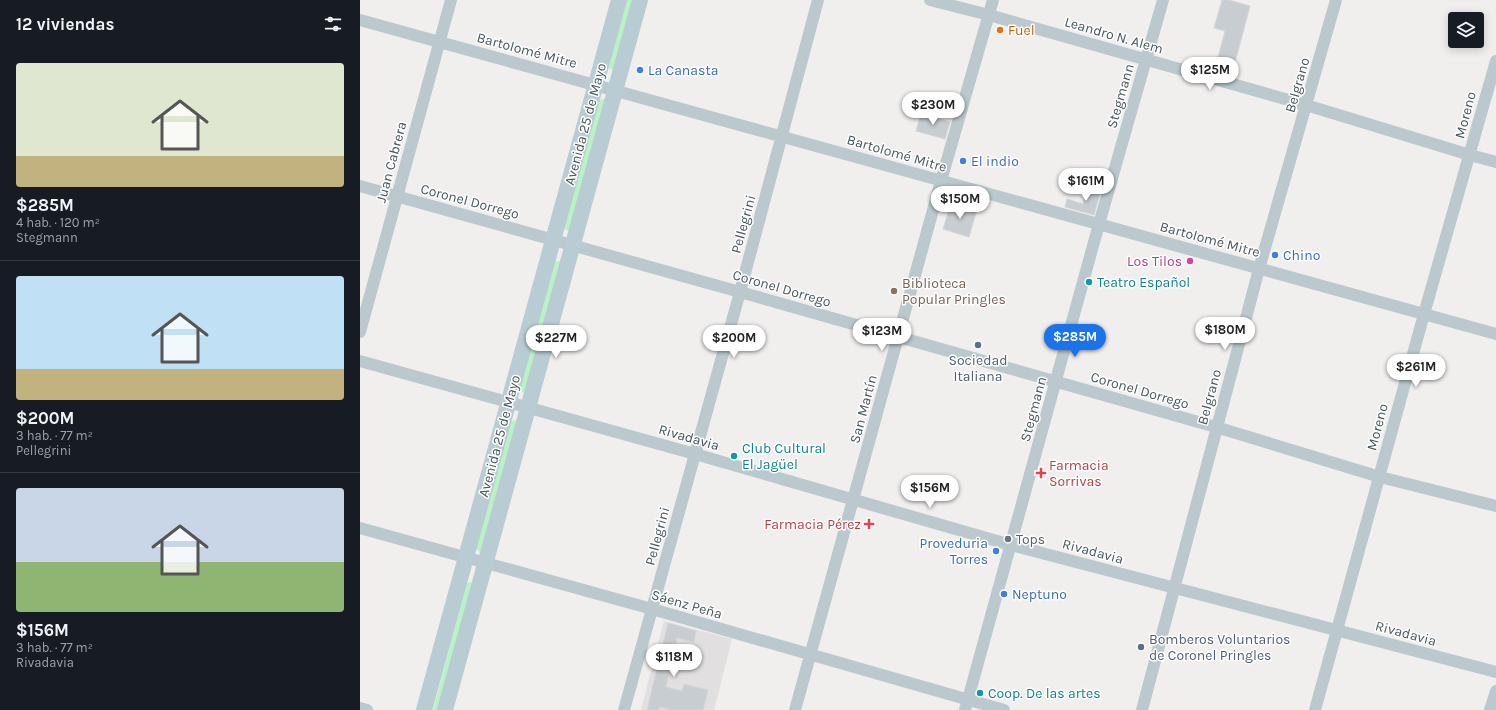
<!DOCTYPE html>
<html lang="es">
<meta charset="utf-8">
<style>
:root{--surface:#171b24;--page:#242831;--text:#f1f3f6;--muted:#9ea1a6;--line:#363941;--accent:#1a73e8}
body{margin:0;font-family:Karla,sans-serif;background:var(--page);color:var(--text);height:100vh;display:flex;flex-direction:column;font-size:15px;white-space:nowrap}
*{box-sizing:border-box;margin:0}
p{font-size:13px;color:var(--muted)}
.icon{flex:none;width:22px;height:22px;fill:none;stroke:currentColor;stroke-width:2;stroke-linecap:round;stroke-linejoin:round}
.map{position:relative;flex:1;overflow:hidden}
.drawer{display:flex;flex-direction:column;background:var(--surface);width:360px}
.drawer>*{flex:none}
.fabs{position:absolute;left:1088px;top:12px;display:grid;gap:8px}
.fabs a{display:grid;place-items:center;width:36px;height:36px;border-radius:4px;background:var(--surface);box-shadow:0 2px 10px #0003;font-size:20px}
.price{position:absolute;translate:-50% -34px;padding:0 9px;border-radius:14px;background:#fff;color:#222;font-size:13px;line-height:26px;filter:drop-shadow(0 1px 2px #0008)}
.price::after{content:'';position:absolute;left:50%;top:24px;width:12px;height:9px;margin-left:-6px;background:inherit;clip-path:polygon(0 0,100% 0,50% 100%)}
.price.on{background:var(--accent);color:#fff}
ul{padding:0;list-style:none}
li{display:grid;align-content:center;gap:8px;height:212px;padding:0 16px}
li+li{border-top:1px solid var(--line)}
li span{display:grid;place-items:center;height:124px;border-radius:4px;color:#555}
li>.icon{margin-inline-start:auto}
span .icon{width:72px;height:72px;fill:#fffc;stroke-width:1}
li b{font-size:17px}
h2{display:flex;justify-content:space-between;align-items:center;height:48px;padding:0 16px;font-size:17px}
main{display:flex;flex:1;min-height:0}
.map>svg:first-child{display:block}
.education{fill:#e2dfe1}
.green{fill:#b9f2c3}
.building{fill:#c8cdd1;stroke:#d2d6da}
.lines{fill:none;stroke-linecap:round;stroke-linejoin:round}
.minor{stroke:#bbc9ce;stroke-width:12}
.secondary{stroke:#baccd3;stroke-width:16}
.food-dot{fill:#e8710a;stroke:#fff;stroke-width:1.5}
.shop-dot{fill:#3f7fe0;stroke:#fff;stroke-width:1.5}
.hotel-dot{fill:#d1479c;stroke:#fff;stroke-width:1.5}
.culture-dot{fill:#0f9aa8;stroke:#fff;stroke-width:1.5}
.education-dot{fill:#8d6e63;stroke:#fff;stroke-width:1.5}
.service-dot{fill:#5c6f8a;stroke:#fff;stroke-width:1.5}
.health-dot{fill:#e0444e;stroke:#fff;stroke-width:1.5}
.worship-dot{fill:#6b7280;stroke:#fff;stroke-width:1.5}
.labels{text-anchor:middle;stroke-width:3;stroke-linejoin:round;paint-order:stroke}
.food-label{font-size:14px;fill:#c56008;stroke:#fff;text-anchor:start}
.street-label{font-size:14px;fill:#45565d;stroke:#fff}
.shop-label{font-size:14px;fill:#366cbe;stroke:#fff;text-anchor:start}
.hotel-label{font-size:14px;fill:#b23c85;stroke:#fff;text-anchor:end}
.culture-label{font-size:14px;fill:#0d838f;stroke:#fff;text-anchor:start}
.education-label{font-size:14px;fill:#785e54;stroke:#fff;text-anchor:start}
.service-label{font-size:14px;fill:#4e5e75;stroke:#fff}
.health-label{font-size:14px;fill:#be3a42;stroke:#fff;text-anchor:start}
.worship-label{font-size:14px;fill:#5b616d;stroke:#fff;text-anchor:start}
</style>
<main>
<section class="drawer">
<h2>12 viviendas<svg class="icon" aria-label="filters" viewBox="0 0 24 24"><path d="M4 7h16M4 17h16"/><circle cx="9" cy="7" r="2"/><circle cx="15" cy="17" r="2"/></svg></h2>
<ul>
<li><span style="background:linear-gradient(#dfe7d0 75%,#c2b280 0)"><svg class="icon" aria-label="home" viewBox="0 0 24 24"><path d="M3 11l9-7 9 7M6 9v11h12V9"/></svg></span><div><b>$285M</b><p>4 hab. · 120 m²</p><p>Stegmann</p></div></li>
<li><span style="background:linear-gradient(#bfe0f5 75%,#c2b280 0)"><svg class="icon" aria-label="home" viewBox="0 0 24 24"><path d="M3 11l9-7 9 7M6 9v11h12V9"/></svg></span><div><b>$200M</b><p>3 hab. · 77 m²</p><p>Pellegrini</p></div></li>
<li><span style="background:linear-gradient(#c9d6e8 60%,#8fb573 0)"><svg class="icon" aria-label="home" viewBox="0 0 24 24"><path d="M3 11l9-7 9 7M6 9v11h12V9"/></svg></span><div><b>$156M</b><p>3 hab. · 77 m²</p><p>Rivadavia</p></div></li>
</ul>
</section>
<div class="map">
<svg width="1136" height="710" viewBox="0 0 1136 710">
<rect width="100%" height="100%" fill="#f1eeee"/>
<!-- education -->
<path class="education" d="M304 621 372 639 354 710H281Z"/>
<!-- green -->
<path class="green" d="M266 0H275L253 70 250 69 248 66Z
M242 99 246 100 209 231 206 230 204 227 239 101Z
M198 261 201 262 165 393 162 392 160 388 195 262Z
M154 420 157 421 121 552 118 551 116 548 151 421Z
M110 582 114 583 81 710H73L107 583Z"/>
<!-- building -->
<path class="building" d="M862 0H869L890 6 872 74 855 69 865 31 854 28Z
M561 113 590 122 585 139 556 131Z
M728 186 741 190 734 215 705 207 707 199 723 204Z
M597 203 617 209 609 237 583 229 590 207Z
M308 623 336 631 334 642 317 638 306 687 322 691 324 684 348 690 343 710H311L300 707 299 710H287Z"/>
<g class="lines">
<!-- minor -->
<path class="minor" d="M570 0 629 15 946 105 1110 155 1136 162
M0 20 1136 334
M0 186 380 292 856 427 1020 477 1136 506
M0 332 91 0
M0 361 335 454 651 545 1136 672
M0 528 292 609 644 710
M0 708 7 710
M264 710 380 292 458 0
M435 710 581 181 633 0
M605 710 739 224 803 0
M782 710 899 269 976 0
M955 710 1064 314 1136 61
M1130 710 1136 691"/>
<!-- secondary -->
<path class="secondary" d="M64 710 259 0
M85 710 280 0"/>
</g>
<!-- markers -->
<circle class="food-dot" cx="640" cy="30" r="4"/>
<g class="shop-dot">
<circle cx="280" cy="70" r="4"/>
<circle cx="603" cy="161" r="4"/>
<circle cx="915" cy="255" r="4"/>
<circle cx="636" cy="551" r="4"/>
<circle cx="644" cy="594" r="4"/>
</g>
<circle class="hotel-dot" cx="830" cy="261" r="4"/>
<g class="culture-dot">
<circle cx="729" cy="282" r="4"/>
<circle cx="374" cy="456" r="4"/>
<circle cx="620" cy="693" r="4"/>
</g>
<circle class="education-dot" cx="534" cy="291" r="4"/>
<g class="service-dot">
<circle cx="618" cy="345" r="4"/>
<circle cx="781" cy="647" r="4"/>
</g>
<g class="health-dot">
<path d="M679 467h4v4h4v4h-4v4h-4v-4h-4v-4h4z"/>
<path d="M507 518h4v4h4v4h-4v4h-4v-4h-4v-4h4z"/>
</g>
<circle class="worship-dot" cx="648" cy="539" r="4"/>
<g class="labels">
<!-- food labels -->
<g class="food-label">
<text x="648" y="35">Fuel</text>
</g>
<!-- street labels -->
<g class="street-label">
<text transform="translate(754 35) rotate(16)" y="5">Leandro N. Alem</text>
<text transform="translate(167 50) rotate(15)" y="5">Bartolomé Mitre</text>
<text transform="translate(937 85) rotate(-74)" y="5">Belgrano</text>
<text transform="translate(760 96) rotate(-74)" y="5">Stegmann</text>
<text transform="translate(1105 115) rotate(-75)" y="5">Moreno</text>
<text transform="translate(225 124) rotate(-75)" y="5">Avenida 25 de Mayo</text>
<text transform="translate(537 153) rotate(16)" y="5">Bartolomé Mitre</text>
<text transform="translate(31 162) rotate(-75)" y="5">Juan Cabrera</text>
<text transform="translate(110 201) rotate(15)" y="5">Coronel Dorrego</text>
<text transform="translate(383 224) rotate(-75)" y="5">Pellegrini</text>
<text transform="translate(850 239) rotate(15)" y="5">Bartolomé Mitre</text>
<text transform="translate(422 288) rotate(16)" y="5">Coronel Dorrego</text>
<text transform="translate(780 390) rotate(16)" y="5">Coronel Dorrego</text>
<text transform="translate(849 397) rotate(-75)" y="5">Belgrano</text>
<text transform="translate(503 409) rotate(-75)" y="5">San Martín</text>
<text transform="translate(673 409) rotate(-75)" y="5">Stegmann</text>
<text transform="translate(1017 427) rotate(-75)" y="5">Moreno</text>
<text transform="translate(139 436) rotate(-75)" y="5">Avenida 25 de Mayo</text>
<text transform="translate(329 437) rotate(16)" y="5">Rivadavia</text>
<text transform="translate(297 536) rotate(-75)" y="5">Pellegrini</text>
<text transform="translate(733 551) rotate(15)" y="5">Rivadavia</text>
<text transform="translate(327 604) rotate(16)" y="5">Sáenz Peña</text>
<text transform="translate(1046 633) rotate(15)" y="5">Rivadavia</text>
</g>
<!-- shop labels -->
<g class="shop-label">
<text x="288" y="75">La Canasta</text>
<text x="611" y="166">El indio</text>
<text x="923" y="260">Chino</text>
<text x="628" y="548" text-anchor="end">Proveduria<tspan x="628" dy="16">Torres</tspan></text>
<text x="652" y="599">Neptuno</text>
</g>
<!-- hotel labels -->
<g class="hotel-label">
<text x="822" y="266">Los Tilos</text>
</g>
<!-- culture labels -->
<g class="culture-label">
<text x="737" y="287">Teatro Español</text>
<text x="382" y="453">Club Cultural<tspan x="382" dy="16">El Jagüel</tspan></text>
<text x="628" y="698">Coop. De las artes</text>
</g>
<!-- education labels -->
<g class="education-label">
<text x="542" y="288">Biblioteca<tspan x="542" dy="16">Popular Pringles</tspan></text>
</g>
<!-- service labels -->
<g class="service-label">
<text x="618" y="365">Sociedad<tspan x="618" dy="16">Italiana</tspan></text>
<text x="789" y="644" text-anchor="start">Bomberos Voluntarios<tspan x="789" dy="16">de Coronel Pringles</tspan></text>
</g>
<!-- health labels -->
<g class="health-label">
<text x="689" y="470">Farmacia<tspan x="689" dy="16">Sorrivas</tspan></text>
<text x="501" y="529" text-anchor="end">Farmacia Pérez</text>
</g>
<!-- worship labels -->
<g class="worship-label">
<text x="656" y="544">Tops</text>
</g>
</g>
</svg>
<div class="fabs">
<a><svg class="icon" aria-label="layers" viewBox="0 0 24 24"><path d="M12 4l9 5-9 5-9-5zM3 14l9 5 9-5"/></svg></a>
</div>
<b class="price" style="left:850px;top:91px">$125M</b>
<b class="price" style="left:573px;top:126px">$230M</b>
<b class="price" style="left:726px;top:202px">$161M</b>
<b class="price" style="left:600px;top:220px">$150M</b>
<b class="price" style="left:865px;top:351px">$180M</b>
<b class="price" style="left:522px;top:352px">$123M</b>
<b class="price on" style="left:715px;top:358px">$285M</b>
<b class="price" style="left:196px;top:359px">$227M</b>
<b class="price" style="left:374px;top:359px">$200M</b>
<b class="price" style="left:1056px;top:388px">$261M</b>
<b class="price" style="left:570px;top:509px">$156M</b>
<b class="price" style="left:314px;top:678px">$118M</b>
</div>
</main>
